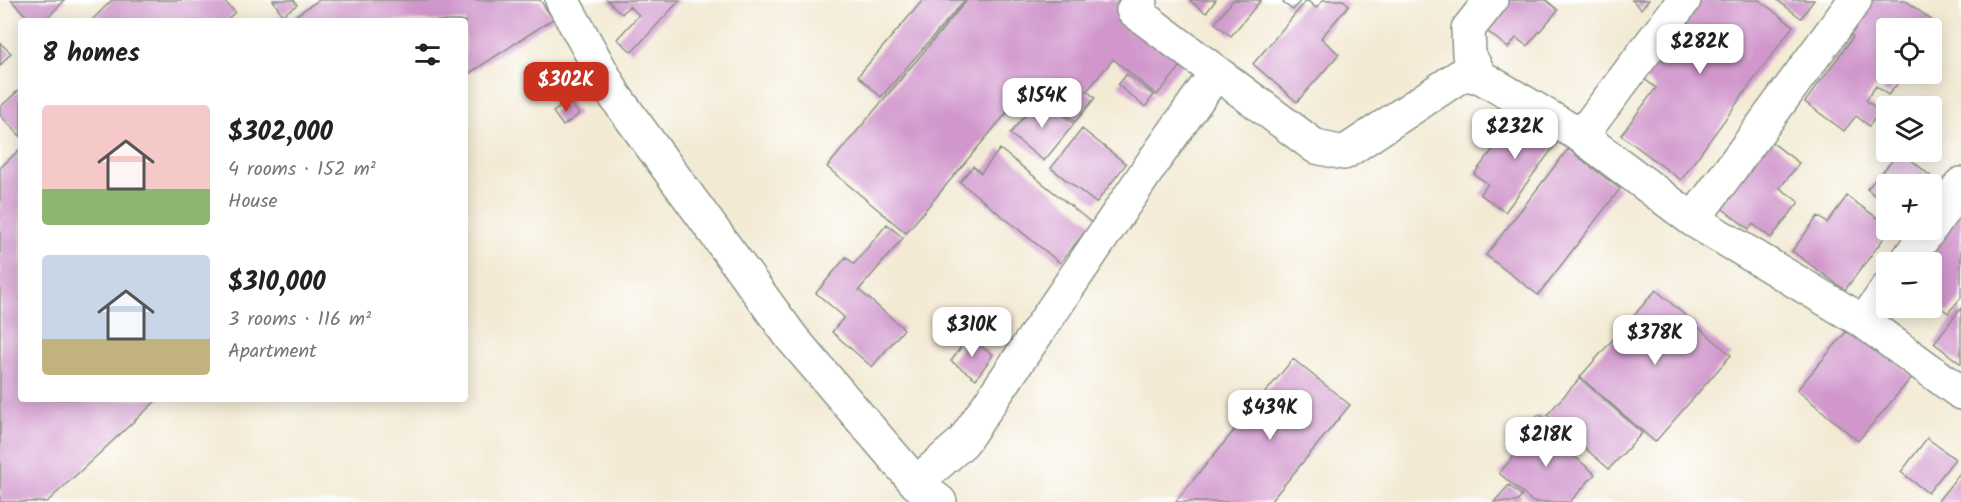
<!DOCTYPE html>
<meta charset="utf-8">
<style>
:root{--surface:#fff;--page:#f2f2f2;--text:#222;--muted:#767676;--accent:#c8321e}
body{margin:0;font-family:Kalam,sans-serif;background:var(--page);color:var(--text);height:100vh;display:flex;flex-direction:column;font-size:22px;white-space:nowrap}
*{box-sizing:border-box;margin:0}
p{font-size:20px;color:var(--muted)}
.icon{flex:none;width:33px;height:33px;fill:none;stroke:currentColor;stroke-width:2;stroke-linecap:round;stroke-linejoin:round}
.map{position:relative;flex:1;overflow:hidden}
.drawer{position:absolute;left:18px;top:18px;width:450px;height:384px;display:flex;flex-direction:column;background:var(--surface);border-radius:6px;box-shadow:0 3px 15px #0003}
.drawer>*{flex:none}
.buttons{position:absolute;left:1876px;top:18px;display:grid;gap:12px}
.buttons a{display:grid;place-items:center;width:66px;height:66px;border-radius:6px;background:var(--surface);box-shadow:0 3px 15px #0003;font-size:30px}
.price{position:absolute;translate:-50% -51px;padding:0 14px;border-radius:12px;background:#fff;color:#222;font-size:20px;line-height:39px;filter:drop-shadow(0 2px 3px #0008)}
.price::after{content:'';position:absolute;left:50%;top:36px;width:18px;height:14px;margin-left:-9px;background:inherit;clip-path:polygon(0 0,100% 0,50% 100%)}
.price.current{background:var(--accent);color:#fff}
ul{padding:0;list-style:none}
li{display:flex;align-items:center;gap:18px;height:150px;padding:0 24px}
li span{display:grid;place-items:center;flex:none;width:168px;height:120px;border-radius:6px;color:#555}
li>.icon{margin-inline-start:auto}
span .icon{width:72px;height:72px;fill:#fffc;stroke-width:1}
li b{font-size:26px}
h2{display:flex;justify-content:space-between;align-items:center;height:72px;padding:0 24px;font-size:26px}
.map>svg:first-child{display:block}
.building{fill:#d197cc}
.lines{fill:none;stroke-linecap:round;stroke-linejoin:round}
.minor-casing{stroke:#899484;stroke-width:36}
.minor{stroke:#fff;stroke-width:33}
</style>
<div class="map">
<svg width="1961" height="502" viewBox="0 0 1961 502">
<rect width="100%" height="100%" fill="#fff"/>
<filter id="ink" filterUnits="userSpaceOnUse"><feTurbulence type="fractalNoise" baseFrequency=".0167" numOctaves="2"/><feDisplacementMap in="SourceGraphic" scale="12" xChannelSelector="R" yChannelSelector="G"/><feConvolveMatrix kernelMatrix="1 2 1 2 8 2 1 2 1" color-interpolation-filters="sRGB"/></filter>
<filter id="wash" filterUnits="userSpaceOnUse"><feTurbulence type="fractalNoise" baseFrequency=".008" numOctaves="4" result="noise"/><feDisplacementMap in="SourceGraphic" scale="24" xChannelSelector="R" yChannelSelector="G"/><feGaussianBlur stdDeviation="1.35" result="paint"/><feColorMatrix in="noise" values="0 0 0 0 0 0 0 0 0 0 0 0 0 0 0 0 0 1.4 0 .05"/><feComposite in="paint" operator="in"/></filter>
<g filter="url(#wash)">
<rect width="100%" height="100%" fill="#f3ead4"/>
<g id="blocks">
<!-- building -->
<path class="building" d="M11 0H65L44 21H31Z
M112 0H223L235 12 226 21H91Z
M273 0H294L297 5 282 15Z
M319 0H540L553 19 465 76V21H272L282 15 287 21Z
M607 0H680L632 52 617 39 639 15 629 6 622 14Z
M923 0H965L881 97 858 76Z
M967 0H1117L1142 20 1197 47 1157 95 1113 59 1087 91 1095 98 1075 122 1030 85 906 233 827 167Z
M1189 0H1216L1206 13Z
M1233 0H1261L1231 36 1215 23Z
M1285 0H1301L1293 10 1283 3Z
M1307 0 1316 8 1323 0H1343L1349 5 1321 38 1339 54 1297 102 1253 64Z
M1500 0H1546L1558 10 1527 46 1516 38 1508 48 1487 31 1507 6Z
M1632 0H1649L1641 9Z
M1682 0H1759L1793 26 1681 180 1621 135 1656 88 1631 69Z
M1777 0H1814L1801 18Z
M1870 0H1905L1935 23 1931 28H1919L1914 24 1911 28H1887V66L1884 70 1899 82 1888 95 1876 86 1866 100 1880 112 1869 126 1856 116 1844 131 1805 102 1853 37 1846 31Z
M0 43 11 53 0 66Z
M1127 74 1154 95 1145 107 1118 85Z
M21 88V137L0 115V107Z
M1040 96 1074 124 1044 161 1010 134Z
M569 101 579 114 563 126 553 112Z
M1523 110 1560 139 1505 212 1480 194 1488 184 1474 174Z
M1082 129 1126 164 1096 203 1051 168Z
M1766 138 1799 163 1780 188 1799 202 1771 238 1753 224 1749 229 1703 194Z
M21 148V399H158L47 502H0V168Z
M1000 149 1092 223 1060 263 960 182 973 166 981 173Z
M1568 149 1620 189 1538 295 1486 255Z
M1900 152H1902L1934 179 1929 184H1887V206L1867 189Z
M1847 196 1887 225V230H1890L1845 290 1792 251 1818 216 1827 223Z
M1961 210V298L1948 313 1932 300V262H1912Z
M887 224 903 238 859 290 904 329 872 367 832 332 844 317 816 293 846 257 854 264Z
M1656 290 1731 355 1655 442 1580 377Z
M1961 308V364L1934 343Z
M1852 325 1913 376 1858 441 1797 390Z
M968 337 993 355 976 379 951 361Z
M1293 359 1350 405 1270 502H1175Z
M1580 378 1642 433 1609 469 1547 415Z
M1539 414 1554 426 1548 433 1595 474 1570 502H1533L1499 473 1533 435 1526 428Z
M1927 438 1955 459 1928 493 1901 472Z
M1961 472V502H1937Z
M1509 485 1522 496 1517 502H1494Z"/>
</g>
</g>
<g filter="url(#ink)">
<use href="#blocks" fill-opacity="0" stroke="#899484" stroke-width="1.5"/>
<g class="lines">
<!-- minor casing -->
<g class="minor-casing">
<path id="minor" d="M562 0 615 96 792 338 916 483 940 502
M1141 0 1133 10 1316 147 1344 153 1463 74 1481 77 1581 136 1693 220 1864 322 1961 393
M1481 77 1469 55 1468 29 1491 0
M1581 136 1684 0
M1693 220 1855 0
M1932 226 1961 184
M1906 262 1929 230
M1864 322 1887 289
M916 483 963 442 1151 165 1216 73"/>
</g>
<!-- minor -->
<use href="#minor" class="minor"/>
</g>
</g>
</svg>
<div class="buttons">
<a><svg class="icon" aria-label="locate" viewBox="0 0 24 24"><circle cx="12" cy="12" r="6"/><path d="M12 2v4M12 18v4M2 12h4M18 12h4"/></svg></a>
<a><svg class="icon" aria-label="layers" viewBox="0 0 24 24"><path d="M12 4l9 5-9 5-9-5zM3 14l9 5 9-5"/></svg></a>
<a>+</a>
<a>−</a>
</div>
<b class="price" style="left:1700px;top:75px">$282K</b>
<b class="price current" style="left:566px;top:113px">$302K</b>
<b class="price" style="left:1042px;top:129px">$154K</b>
<b class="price" style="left:1515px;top:160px">$232K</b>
<b class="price" style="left:972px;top:358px">$310K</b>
<b class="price" style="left:1655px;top:366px">$378K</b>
<b class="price" style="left:1270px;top:441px">$439K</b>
<b class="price" style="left:1546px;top:468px">$218K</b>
<section class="drawer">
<h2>8 homes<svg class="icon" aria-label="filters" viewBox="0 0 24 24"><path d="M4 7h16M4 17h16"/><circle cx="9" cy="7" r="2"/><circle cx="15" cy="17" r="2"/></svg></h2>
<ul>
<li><span style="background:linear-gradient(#f6c9c9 70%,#8fb573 0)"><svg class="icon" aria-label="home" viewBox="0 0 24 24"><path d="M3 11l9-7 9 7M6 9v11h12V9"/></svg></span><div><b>$302,000</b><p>4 rooms · 152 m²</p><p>House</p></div></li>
<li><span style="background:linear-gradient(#c9d6e8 70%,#c2b280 0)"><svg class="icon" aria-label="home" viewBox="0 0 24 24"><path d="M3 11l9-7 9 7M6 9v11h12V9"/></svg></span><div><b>$310,000</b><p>3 rooms · 116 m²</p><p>Apartment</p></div></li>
</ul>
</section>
</div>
